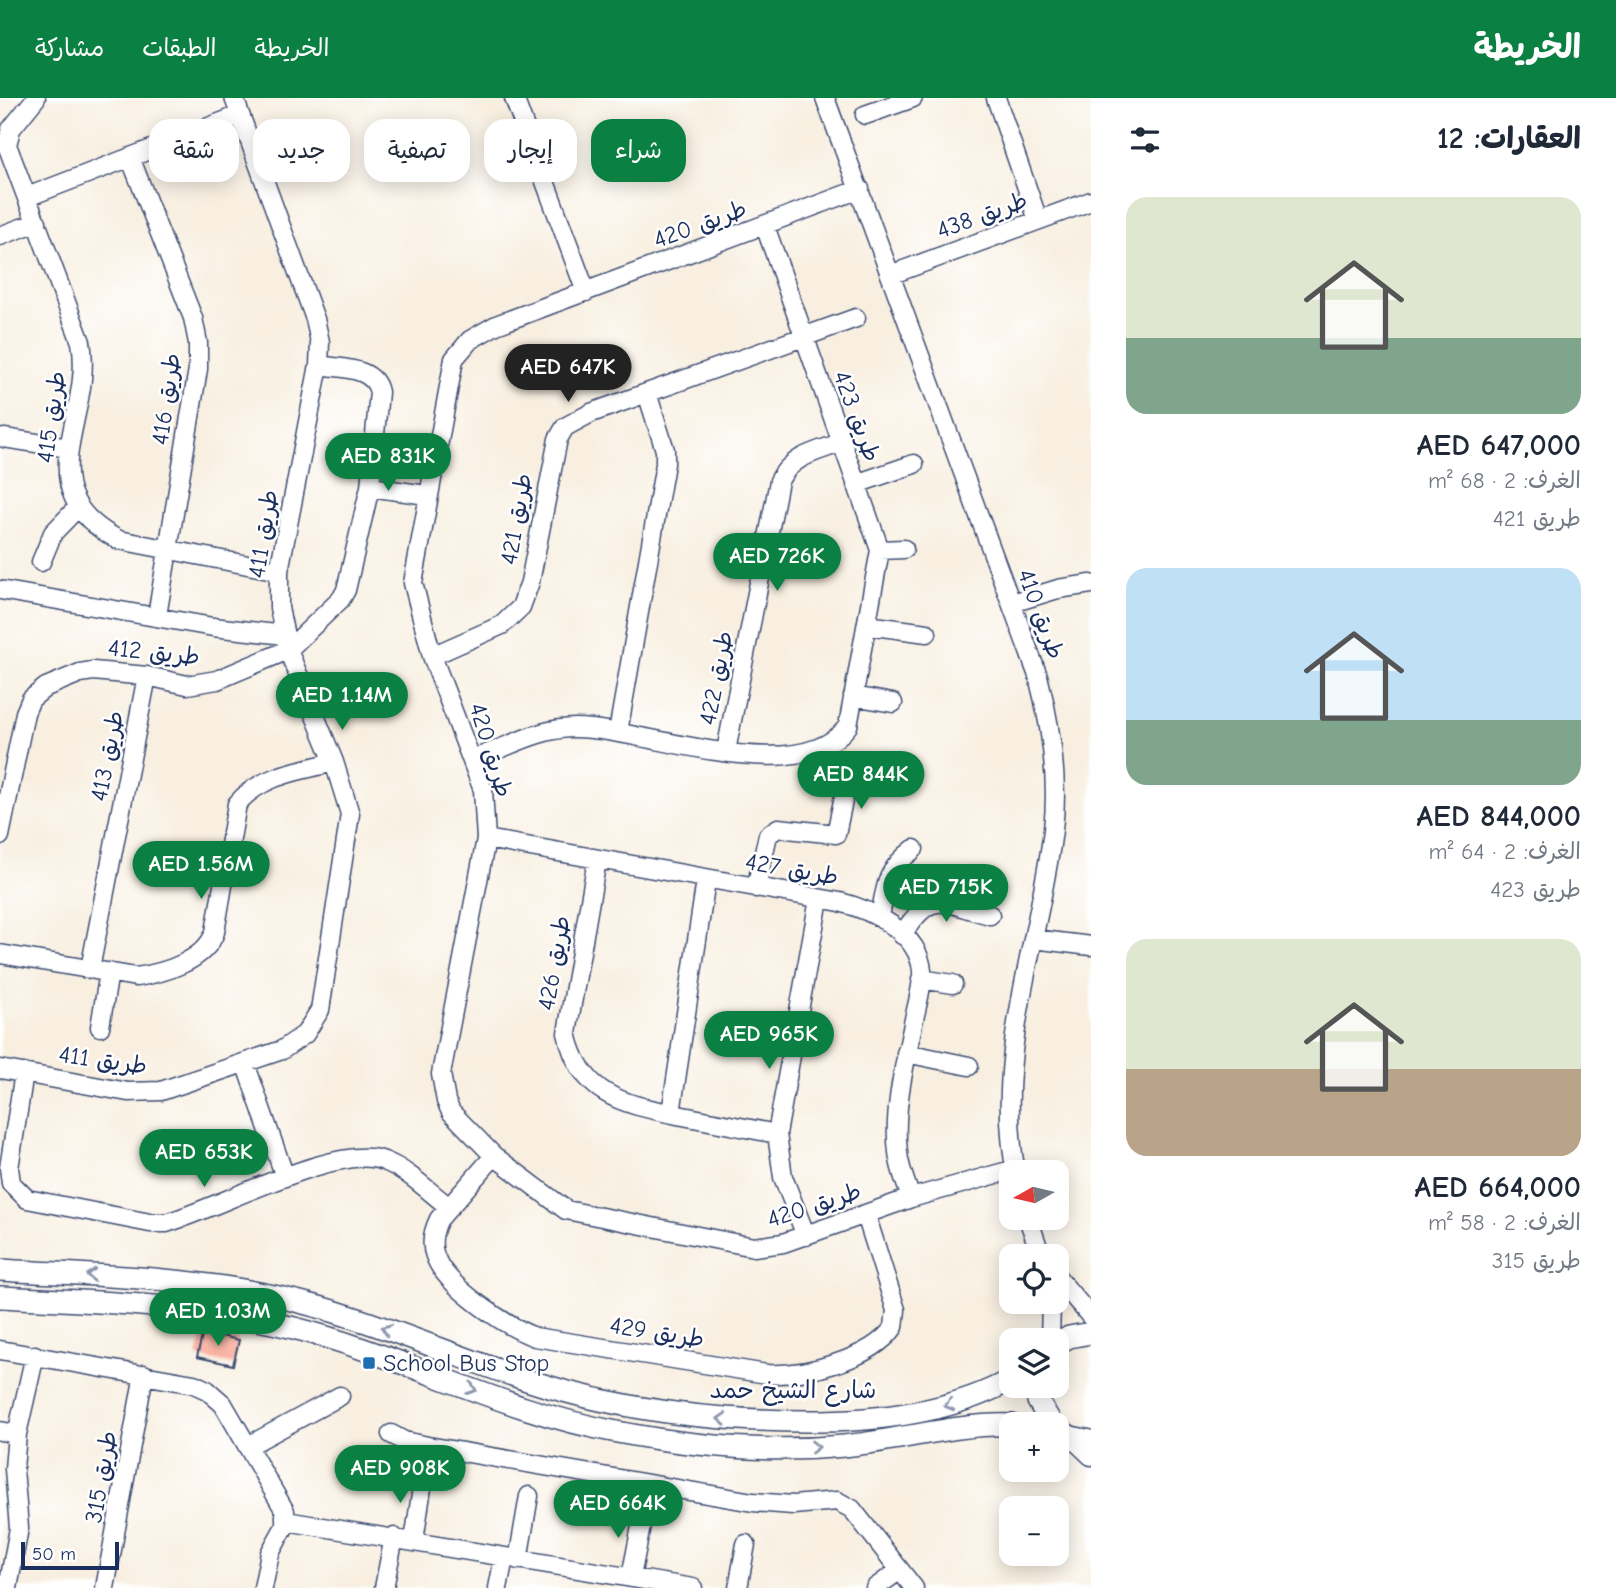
<!DOCTYPE html>
<html lang="ar">
<meta charset="utf-8">
<style>
:root{--surface:#fff;--page:#f6f6f7;--text:#1f2937;--muted:#747a83;--accent:#0b8043}
body{margin:0;font-family:"Comic Neue","Playpen Sans Arabic",sans-serif;background:var(--page);color:var(--text);direction:rtl;height:100vh;display:flex;flex-direction:column;font-size:26px;white-space:nowrap}
*{box-sizing:border-box;margin:0}
p{font-size:23px;color:var(--muted)}
.icon{flex:none;width:38px;height:38px;fill:none;stroke:currentColor;stroke-width:2;stroke-linecap:round;stroke-linejoin:round}
.map{position:relative;flex:1;overflow:hidden;direction:ltr}
.panel{display:flex;flex-direction:column;background:var(--surface);width:525px}
.panel>*{flex:none}
.top-card{position:absolute;left:21px;top:21px;width:665px;height:63px;direction:rtl;display:flex;gap:14px}
.needle{width:46px;rotate:262deg}
.controls{position:absolute;left:999px;top:1062px;display:grid;gap:14px}
.controls a{display:grid;place-items:center;width:70px;height:70px;border-radius:14px;background:var(--surface);box-shadow:0 4px 18px #0003;font-size:35px}
.scale{position:absolute;left:21px;bottom:18px;width:98px;box-sizing:border-box;padding-left:7px;border:4px solid #1b2f5e;border-top:0;font-size:19px;line-height:24px;white-space:nowrap;color:#1b2f5e;-webkit-text-stroke:5px #fff;paint-order:stroke}
.price{position:absolute;translate:-50% -60px;padding:0 16px;border-radius:24px;background:var(--accent);color:#fff;font-size:23px;line-height:46px;filter:drop-shadow(0 2px 4px #0008)}
.price::after{content:'';position:absolute;left:50%;top:42px;width:21px;height:16px;margin-left:-10px;background:inherit;clip-path:polygon(0 0,100% 0,50% 100%)}
.price.selected{background:#222;color:#fff}
ul{padding:0;list-style:none}
li{display:grid;align-content:center;gap:14px;height:371px;padding:0 35px}
li span{display:grid;place-items:center;height:217px;border-radius:21px;color:#555}
li>.icon{margin-inline-start:auto}
span .icon{width:126px;height:126px;fill:#fffc;stroke-width:1}
li b{font-size:30px}
h2{display:flex;justify-content:space-between;align-items:center;height:84px;padding:0 35px;font-size:30px}
.chip{padding:0 24px;border-radius:21px;background:var(--surface);box-shadow:0 4px 18px #0003;font-size:24px;line-height:63px}
.chip.selected{background:var(--accent);color:#fff}
header{display:flex;align-items:center;gap:42px;box-sizing:border-box;height:98px;padding:0 35px;background:var(--accent);color:#fff}
header strong{font-size:33px}
nav{display:flex;gap:38px;margin-inline-start:auto;font-size:24px}
main{display:flex;flex:1;min-height:0}
.map>svg:first-child{display:block}
.building{fill:#f9a18e}
.lines{fill:none;stroke-linecap:round;stroke-linejoin:round}
.minor-casing{stroke:#3c4c72;stroke-width:21}
.major-casing{stroke:#3c4c72;stroke-width:24}
.minor{stroke:#fff;stroke-width:18}
.major{stroke:#fff;stroke-width:21}
.oneway{stroke:#8d97ae}
.poi-dot{fill:#1f6fb2;stroke:#fff;stroke-width:2.5}
.labels{text-anchor:middle;stroke-width:5;stroke-linejoin:round;paint-order:stroke}
.street-label{font-size:24px;fill:#1b2f5e;stroke:#fff}
.poi-label{font-size:24px;fill:#1b2f5e;stroke:#fff;text-anchor:start}
</style>
<header>
<strong>الخريطة</strong>
<nav><a>الخريطة</a><a>الطبقات</a><a>مشاركة</a></nav>
</header>
<main>
<section class="panel">
<h2>العقارات: 12<svg class="icon" aria-label="filters" viewBox="0 0 24 24"><path d="M4 7h16M4 17h16"/><circle cx="9" cy="7" r="2"/><circle cx="15" cy="17" r="2"/></svg></h2>
<ul>
<li><span style="background:linear-gradient(#dfe7d0 65%,#7fa58c 0)"><svg class="icon" aria-label="home" viewBox="0 0 24 24"><path d="M3 11l9-7 9 7M6 9v11h12V9"/></svg></span><div><b>AED 647,000</b><p>الغرف: 2 · 68 m²</p><p>طريق 421</p></div></li>
<li><span style="background:linear-gradient(#bfe0f5 70%,#7fa58c 0)"><svg class="icon" aria-label="home" viewBox="0 0 24 24"><path d="M3 11l9-7 9 7M6 9v11h12V9"/></svg></span><div><b>AED 844,000</b><p>الغرف: 2 · 64 m²</p><p>طريق 423</p></div></li>
<li><span style="background:linear-gradient(#dfe7d0 60%,#b9a48a 0)"><svg class="icon" aria-label="home" viewBox="0 0 24 24"><path d="M3 11l9-7 9 7M6 9v11h12V9"/></svg></span><div><b>AED 664,000</b><p>الغرف: 2 · 58 m²</p><p>طريق 315</p></div></li>
</ul>
</section>
<div class="map">
<svg width="1091" height="1490" viewBox="0 0 1091 1490">
<rect width="100%" height="100%" fill="#fff"/>
<filter id="ink" filterUnits="userSpaceOnUse"><feTurbulence type="fractalNoise" baseFrequency=".0143" numOctaves="2"/><feDisplacementMap in="SourceGraphic" scale="14" xChannelSelector="R" yChannelSelector="G"/><feConvolveMatrix kernelMatrix="1 2 1 2 8 2 1 2 1" color-interpolation-filters="sRGB"/></filter>
<filter id="wash" filterUnits="userSpaceOnUse"><feTurbulence type="fractalNoise" baseFrequency=".00686" numOctaves="4" result="noise"/><feDisplacementMap in="SourceGraphic" scale="28" xChannelSelector="R" yChannelSelector="G"/><feGaussianBlur stdDeviation="1.57" result="paint"/><feColorMatrix in="noise" values="0 0 0 0 0 0 0 0 0 0 0 0 0 0 0 0 0 1.4 0 .05"/><feComposite in="paint" operator="in"/></filter>
<g filter="url(#wash)">
<rect width="100%" height="100%" fill="#f8efe0"/>
<g id="blocks">
<!-- building -->
<path class="building" d="M203 1234 239 1242 233 1267 197 1259Z"/>
</g>
</g>
<g filter="url(#ink)">
<use href="#blocks" fill-opacity="0" stroke="#3c4c72" stroke-width="2"/>
<g class="lines">
<!-- minor casing -->
<g class="minor-casing">
<path id="minor" d="M36 0 11 31 7 47 81 244C95 320 22 392 119 442L279 473
M514 0 586 194
M825 0 1038 578C1051 628 1059 680 1053 732 1039 845 993 960 1016 1074
M996 0 1038 122
M865 17 913 0
M130 59 193 220 198 245V271L157 518
M860 91 496 227 470 242 454 261 413 485 432 558 483 692 486 741 441 976 446 1003 451 1014 494 1058 566 1112 754 1149 783 1145 911 1100 1015 1071
M27 99 240 17
M0 138 37 124
M890 177 1091 103
M4 340 69 350
M856 386 914 366
M370 389 427 397
M880 452 904 451
M41 464 53 435 78 409
M0 492 213 529 285 537
M1012 505 1058 491 1091 486
M867 527 927 535
M432 558 502 527 521 509 530 484 558 341 565 329 591 315 856 220
M853 598 893 605
M618 634 665 366V352L647 295
M726 653 779 383C791 358 816 354 840 345
M815 653 821 669 829 675 892 686
M473 661C507 650 538 630 575 630 647 630 798 694 848 628L880 452 765 128
M0 738 25 615 31 601 46 589 80 575 93 573 147 578 187 587 217 582 288 552 341 501 346 492 370 389 379 294C374 268 340 271 319 267
M486 741 840 804C871 812 919 834 922 873 923 890 915 913 912 931 904 969 893 1015 898 1054 899 1070 906 1085 911 1100
M597 762 567 935C581 1000 625 1006 683 1018 714 1024 746 1030 777 1036
M756 790 768 737 778 730 836 736 848 679
M880 819C886 786 886 772 914 751
M902 837C933 790 941 805 990 817
M1033 841 1091 848
M0 856 136 879C164 875 205 863 215 834L237 706C261 677 299 673 334 664
M90 871 147 578
M921 881 953 886
M100 929 109 874
M906 955 969 968
M245 965 285 1079
M0 971 128 994 161 993 282 952 305 936 320 912 350 716 334 664 288 552 279 510V473L319 267 320 244 315 221 234 0
M24 975 9 1070 11 1085 27 1101 150 1125H166C217 1111 338 1044 384 1063 408 1072 429 1094 449 1109
M671 1015 706 782
M494 1058 439 1121C433 1133 430 1145 435 1158 445 1188 507 1229 535 1239L767 1276C805 1278 872 1261 894 1229L896 1212 866 1117
M1028 1120 1041 1158
M806 1138 783 1079 777 1036 819 801
M1057 1179 1091 1219
M1050 1242 1051 1204
M0 1252 194 1286 207 1292 223 1306 285 1413V1428L270 1455 263 1490
M0 1333 17 1336
M391 1336 404 1343 428 1348 753 1404 793 1407 837 1403 852 1411 914 1490
M1071 1339 1091 1358
M248 1348 340 1298
M286 1423 693 1490
M414 1443 424 1376
M518 1462 529 1398
M631 1479 644 1413
M8 1490 19 1430 14 1371 17 1336 35 1257
M105 1490 144 1276
M384 1490 394 1439
M498 1490 504 1460
M738 1490 746 1446
M875 1490 900 1472"/>
</g>
<!-- major casing -->
<g class="major-casing">
<path id="major" d="M0 1172C100 1178 202 1179 300 1204 379 1224 453 1258 530 1283 626 1314 722 1324 822 1323 887 1322 955 1313 1012 1281
M0 1199C99 1204 197 1206 294 1230 404 1258 505 1314 617 1334 690 1348 770 1355 844 1348 899 1343 956 1325 1012 1327
M1057 1246 1069 1239 1091 1235
M1037 1288 1038 1303 1052 1326
M1057 1331 1071 1339 1091 1343"/>
</g>
<!-- minor -->
<use href="#minor" class="minor"/>
<!-- major -->
<use href="#major" class="major"/>
</g>
<!-- one-way arrows -->
<defs><path id="oneway-chevron" d="M-2-3.5L2.5 0L-2 3.5" fill="none" stroke-width="1.6" stroke-linecap="round" stroke-linejoin="round" transform="scale(1.75)"/></defs>
<g class="oneway">
<use href="#oneway-chevron" transform="translate(91 1177) rotate(-177)"/>
<use href="#oneway-chevron" transform="translate(386 1231) rotate(-159)"/>
<use href="#oneway-chevron" transform="translate(472 1291) rotate(20)"/>
<use href="#oneway-chevron" transform="translate(949 1307) rotate(165)"/>
<use href="#oneway-chevron" transform="translate(722 1321) rotate(-176)"/>
<use href="#oneway-chevron" transform="translate(815 1349)"/>
</g>
</g>
<!-- markers -->
<rect class="poi-dot" x="362" y="1258" width="14" height="14" rx="3.5"/>
<g class="labels">
<!-- street labels -->
<g class="street-label">
<text transform="translate(982 117) rotate(-20)" y="8">طريق 438</text>
<text transform="translate(700 126) rotate(-20)" y="8">طريق 420</text>
<text transform="translate(166 301) rotate(-82)" y="8">طريق 416</text>
<text transform="translate(857 318) rotate(70)" y="8">طريق 423</text>
<text transform="translate(51 319) rotate(-82)" y="8">طريق 415</text>
<text transform="translate(516 421) rotate(-80)" y="8">طريق 421</text>
<text transform="translate(263 436) rotate(-81)" y="8">طريق 411</text>
<text transform="translate(1041 516) rotate(70)" y="8">طريق 410</text>
<text transform="translate(154 554) rotate(6)" y="8">طريق 412</text>
<text transform="translate(716 580) rotate(-79)" y="8">طريق 422</text>
<text transform="translate(491 652) rotate(73)" y="8">طريق 420</text>
<text transform="translate(107 658) rotate(-79)" y="8">طريق 413</text>
<text transform="translate(792 771) rotate(10)" y="8">طريق 427</text>
<text transform="translate(554 865) rotate(-80)" y="8">طريق 426</text>
<text transform="translate(103 962) rotate(8)" y="8">طريق 411</text>
<text transform="translate(814 1107) rotate(-18)" y="8">طريق 420</text>
<text transform="translate(657 1234) rotate(9)" y="8">طريق 429</text>
<text x="793" y="1300">شارع الشيخ حمد</text>
<text transform="translate(101 1379) rotate(-80)" y="8">طريق 315</text>
</g>
<!-- poi labels -->
<g class="poi-label">
<text x="383" y="1273">School Bus Stop</text>
</g>
</g>
</svg>
<div class="controls">
<a><svg class="needle" viewBox="-14 -14 28 28"><path d="M0-13l5 13h-10z" fill="#e53935"/><path d="M0 13l5-13h-10z" fill="#747a83"/></svg></a>
<a><svg class="icon" aria-label="locate" viewBox="0 0 24 24"><circle cx="12" cy="12" r="6"/><path d="M12 2v4M12 18v4M2 12h4M18 12h4"/></svg></a>
<a><svg class="icon" aria-label="layers" viewBox="0 0 24 24"><path d="M12 4l9 5-9 5-9-5zM3 14l9 5 9-5"/></svg></a>
<a>+</a>
<a>−</a>
</div>
<div class="scale">50 m</div>
<b class="price selected" style="left:568px;top:306px">AED 647K</b>
<b class="price" style="left:388px;top:395px">AED 831K</b>
<b class="price" style="left:777px;top:495px">AED 726K</b>
<b class="price" style="left:342px;top:634px">AED 1.14M</b>
<b class="price" style="left:861px;top:713px">AED 844K</b>
<b class="price" style="left:201px;top:803px">AED 1.56M</b>
<b class="price" style="left:946px;top:826px">AED 715K</b>
<b class="price" style="left:769px;top:973px">AED 965K</b>
<b class="price" style="left:204px;top:1091px">AED 653K</b>
<b class="price" style="left:218px;top:1250px">AED 1.03M</b>
<b class="price" style="left:400px;top:1407px">AED 908K</b>
<b class="price" style="left:618px;top:1442px">AED 664K</b>
<div class="top-card">
<a class="chip selected">شراء</a>
<a class="chip">إيجار</a>
<a class="chip">تصفية</a>
<a class="chip">جديد</a>
<a class="chip">شقة</a>
</div>
</div>
</main>
